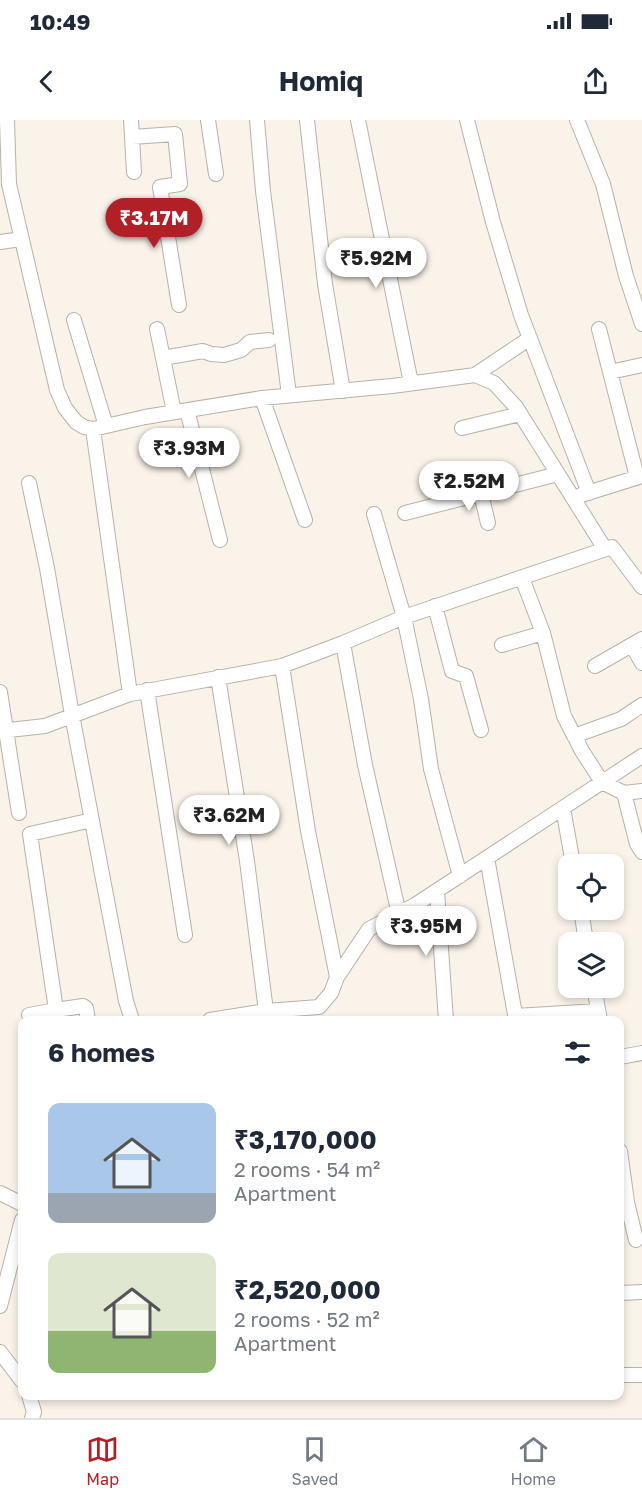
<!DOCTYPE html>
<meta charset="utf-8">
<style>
:root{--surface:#fff;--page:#f2f2f3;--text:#1f2937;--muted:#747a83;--line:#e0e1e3;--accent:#b12027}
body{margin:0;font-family:"Golos Text",sans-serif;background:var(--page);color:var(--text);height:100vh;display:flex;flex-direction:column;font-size:22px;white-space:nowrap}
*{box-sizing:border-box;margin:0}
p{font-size:20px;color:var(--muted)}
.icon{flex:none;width:33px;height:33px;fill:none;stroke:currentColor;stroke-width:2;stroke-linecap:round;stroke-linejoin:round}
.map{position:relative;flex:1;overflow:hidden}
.drawer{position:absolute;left:18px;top:896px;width:606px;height:384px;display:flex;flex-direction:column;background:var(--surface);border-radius:12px;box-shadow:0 3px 9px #0003}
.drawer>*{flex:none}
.tools{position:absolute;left:558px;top:734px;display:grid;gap:12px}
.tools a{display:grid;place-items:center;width:66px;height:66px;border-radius:12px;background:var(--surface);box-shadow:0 3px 9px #0003;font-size:30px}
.price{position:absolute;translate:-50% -51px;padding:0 14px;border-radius:21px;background:#fff;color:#222;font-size:20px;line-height:39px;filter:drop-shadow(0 2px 3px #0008)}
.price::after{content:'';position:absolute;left:50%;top:36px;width:18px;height:14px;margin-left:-9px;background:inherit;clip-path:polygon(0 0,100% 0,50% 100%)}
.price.active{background:var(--accent);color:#fff}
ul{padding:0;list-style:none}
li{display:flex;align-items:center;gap:18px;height:150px;padding:0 30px}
li span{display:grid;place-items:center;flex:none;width:168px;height:120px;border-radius:12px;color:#555}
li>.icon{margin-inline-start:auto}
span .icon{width:72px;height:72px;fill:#fffc;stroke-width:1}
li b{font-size:26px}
h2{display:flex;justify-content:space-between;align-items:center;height:72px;padding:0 30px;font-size:26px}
.status{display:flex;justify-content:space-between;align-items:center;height:42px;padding:0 30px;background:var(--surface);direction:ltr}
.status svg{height:16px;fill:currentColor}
header{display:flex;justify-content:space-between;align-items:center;height:78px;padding:0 30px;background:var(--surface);font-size:27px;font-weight:700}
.tabs{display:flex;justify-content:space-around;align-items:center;height:84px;border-top:2px solid var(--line);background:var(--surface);font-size:16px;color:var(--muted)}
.tabs a{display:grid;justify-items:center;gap:3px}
.tabs .active{color:var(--accent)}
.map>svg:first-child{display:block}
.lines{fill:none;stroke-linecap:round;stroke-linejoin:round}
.minor-casing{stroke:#b8b1a9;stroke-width:16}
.minor{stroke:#fff;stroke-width:14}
</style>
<div class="status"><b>10:49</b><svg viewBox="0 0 49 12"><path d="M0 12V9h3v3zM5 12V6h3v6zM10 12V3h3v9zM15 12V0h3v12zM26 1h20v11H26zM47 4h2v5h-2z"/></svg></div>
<header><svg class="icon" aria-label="back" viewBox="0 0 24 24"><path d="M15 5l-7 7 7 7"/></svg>Homiq<svg class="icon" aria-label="share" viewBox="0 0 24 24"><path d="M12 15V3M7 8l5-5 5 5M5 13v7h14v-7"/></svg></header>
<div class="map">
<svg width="642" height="1298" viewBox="0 0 642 1298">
<rect width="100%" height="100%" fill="#faf3ea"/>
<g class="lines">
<!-- minor casing -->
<g class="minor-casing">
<path id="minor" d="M7 0 9 64 57 270 65 288 76 302 84 307 93 309 145 297 262 278 392 266 475 255 494 263 516 287 605 429
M131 0 132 17 175 14 180 64 160 67 179 185
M208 0 216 54
M257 0 263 71 289 275
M307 0 325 164 343 271
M358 0 411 263
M467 0 493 102 521 195 589 373
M577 0 603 64 626 156 642 204
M132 17 134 52
M0 122 21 119
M74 200 106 306
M157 209 174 292
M599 209 637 357
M163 238 203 231 211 234 224 235 241 230 250 222 269 220
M610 252 642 245
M475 255 530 218
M262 278 305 400
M187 290 220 420
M462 308 520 294
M93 309 130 574
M453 352 461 379
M29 363 47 448 72 595 126 881 132 900
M481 374 488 403
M581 375 642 356
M405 393 558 354
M374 394 404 497 421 579 431 649 460 756
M522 458 543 513 564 596 582 631 602 662 624 673 642 671
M435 486 452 551 466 556 481 610
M343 523 365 645 399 794
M502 525 543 513
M632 525 642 543
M282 546 308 711 337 857
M595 546 642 519
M218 557 247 741 266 891
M147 570 185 815
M0 572 19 693
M0 611 45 606 130 574 282 546 343 523 404 497 612 427 642 467
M574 616 621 599 642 585
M624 673 637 724 642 732
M563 688 573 744
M487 738 516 900
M437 771 446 900
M581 789 586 822
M594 867 600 900
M29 895 56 890
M515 896 598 891
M88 900 86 888 83 886 56 890 30 714 92 700
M210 900 266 891 319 887 331 873 337 857 369 809 415 785 642 636
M620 937 642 933
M620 1031 627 1082 636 1120
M0 1073 22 1084
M620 1173 642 1172
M0 1186 22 1100
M0 1232 22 1261
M620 1255H642
M29 1275 34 1292 32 1298"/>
</g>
<!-- minor -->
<use href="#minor" class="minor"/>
</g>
</svg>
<div class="tools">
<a><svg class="icon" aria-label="locate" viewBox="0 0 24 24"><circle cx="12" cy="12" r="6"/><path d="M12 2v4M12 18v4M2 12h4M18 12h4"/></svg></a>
<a><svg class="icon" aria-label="layers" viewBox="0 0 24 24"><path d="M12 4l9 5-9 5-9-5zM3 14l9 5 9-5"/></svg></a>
</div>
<b class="price active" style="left:154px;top:129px">₹3.17M</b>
<b class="price" style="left:376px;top:169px">₹5.92M</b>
<b class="price" style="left:189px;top:359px">₹3.93M</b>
<b class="price" style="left:469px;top:392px">₹2.52M</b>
<b class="price" style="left:229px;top:726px">₹3.62M</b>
<b class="price" style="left:426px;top:837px">₹3.95M</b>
<section class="drawer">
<h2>6 homes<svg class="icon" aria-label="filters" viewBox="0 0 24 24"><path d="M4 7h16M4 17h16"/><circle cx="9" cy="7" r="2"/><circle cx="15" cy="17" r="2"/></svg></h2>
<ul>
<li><span style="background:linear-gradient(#a9c7e8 75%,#9aa5b1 0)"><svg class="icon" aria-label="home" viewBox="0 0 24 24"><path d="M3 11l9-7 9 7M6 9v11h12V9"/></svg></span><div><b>₹3,170,000</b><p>2 rooms · 54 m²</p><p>Apartment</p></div></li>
<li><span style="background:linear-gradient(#dfe7d0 65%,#8fb573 0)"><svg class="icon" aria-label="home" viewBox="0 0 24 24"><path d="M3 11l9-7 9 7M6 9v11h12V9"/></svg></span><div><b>₹2,520,000</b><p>2 rooms · 52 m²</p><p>Apartment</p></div></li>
</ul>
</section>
</div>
<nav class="tabs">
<a class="active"><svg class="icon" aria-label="map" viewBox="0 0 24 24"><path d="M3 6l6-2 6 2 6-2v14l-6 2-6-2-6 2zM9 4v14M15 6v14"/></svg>Map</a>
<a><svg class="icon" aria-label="saved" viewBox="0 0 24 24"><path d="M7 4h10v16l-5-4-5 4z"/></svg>Saved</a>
<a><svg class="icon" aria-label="home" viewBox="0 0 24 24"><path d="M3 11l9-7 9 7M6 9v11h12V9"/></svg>Home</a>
</nav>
